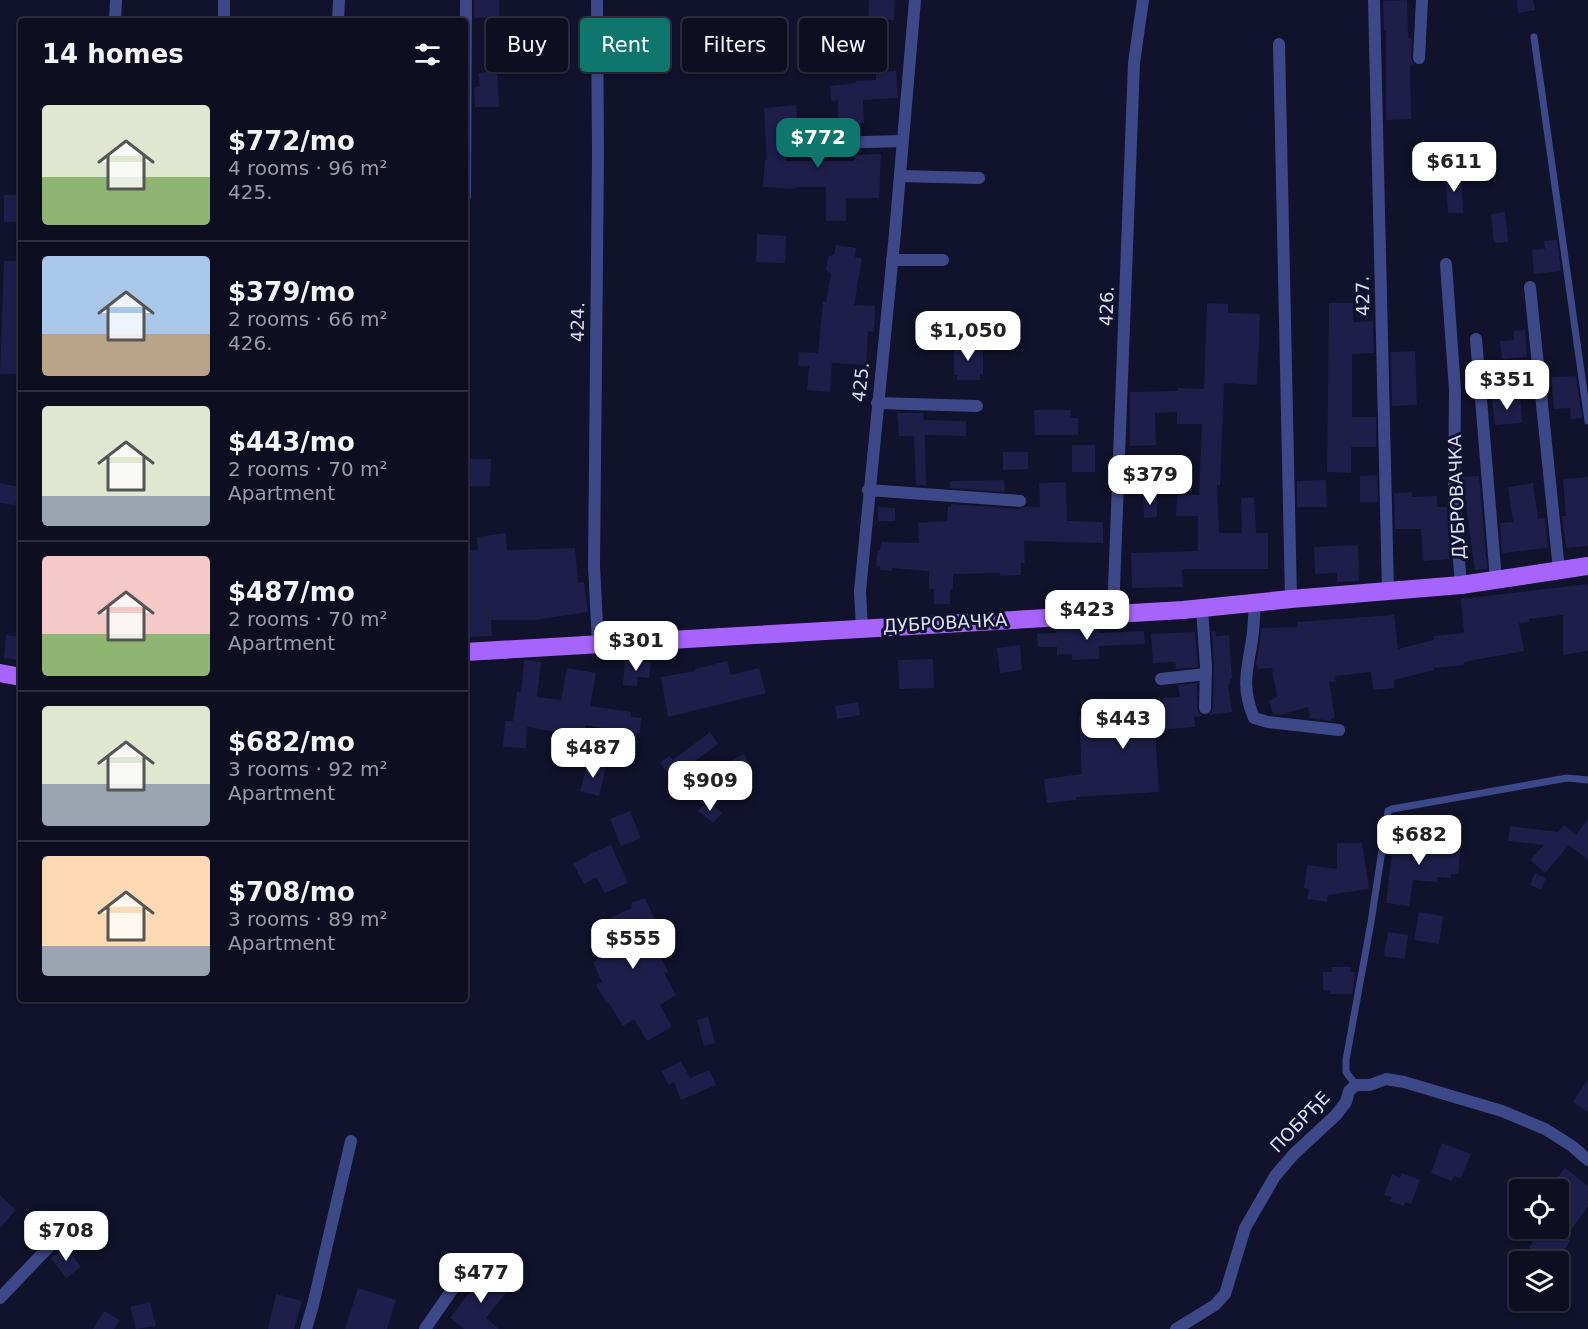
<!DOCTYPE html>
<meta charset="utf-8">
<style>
:root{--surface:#0d0e20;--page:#161729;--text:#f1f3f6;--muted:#9a9ca5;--line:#2d2e3e;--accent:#0f766e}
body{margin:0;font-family:"DejaVu Sans",sans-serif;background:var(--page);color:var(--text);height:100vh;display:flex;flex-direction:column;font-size:22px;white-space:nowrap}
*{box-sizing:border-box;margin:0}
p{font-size:20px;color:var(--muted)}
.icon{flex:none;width:33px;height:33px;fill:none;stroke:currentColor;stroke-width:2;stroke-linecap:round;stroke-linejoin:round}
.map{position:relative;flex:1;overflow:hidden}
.side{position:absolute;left:18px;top:18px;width:450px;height:984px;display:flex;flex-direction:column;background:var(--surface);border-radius:6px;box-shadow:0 2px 4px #0004,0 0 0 2px var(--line)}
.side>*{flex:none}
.banner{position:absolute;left:486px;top:18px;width:570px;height:54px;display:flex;gap:12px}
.controls{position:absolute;left:1509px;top:1179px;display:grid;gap:12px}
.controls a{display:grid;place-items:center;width:60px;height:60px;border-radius:6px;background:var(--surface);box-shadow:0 2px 4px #0004,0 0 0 2px var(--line);font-size:30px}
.price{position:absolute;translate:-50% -51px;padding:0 14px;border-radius:12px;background:#fff;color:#222;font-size:20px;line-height:39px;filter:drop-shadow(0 2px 3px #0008)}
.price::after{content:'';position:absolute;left:50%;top:36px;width:18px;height:14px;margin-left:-9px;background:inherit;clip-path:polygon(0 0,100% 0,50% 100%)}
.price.on{background:var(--accent);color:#fff}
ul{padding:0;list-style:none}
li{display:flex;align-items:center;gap:18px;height:150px;padding:0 24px}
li+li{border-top:2px solid var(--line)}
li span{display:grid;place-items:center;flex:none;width:168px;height:120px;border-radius:6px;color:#555}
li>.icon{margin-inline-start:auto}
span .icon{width:72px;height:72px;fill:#fffc;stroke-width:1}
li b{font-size:26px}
h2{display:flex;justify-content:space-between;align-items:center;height:72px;padding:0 24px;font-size:26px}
.pill{padding:0 21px;border-radius:6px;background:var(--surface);box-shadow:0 2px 4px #0004,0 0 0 2px var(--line);font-size:21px;line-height:54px}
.pill.on{background:var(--accent);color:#fff}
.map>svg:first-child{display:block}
.building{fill:#1e1e4b}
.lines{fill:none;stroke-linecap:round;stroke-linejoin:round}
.lane{stroke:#3d4889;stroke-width:7}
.street{stroke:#3d4889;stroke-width:12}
.primary{stroke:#a764fd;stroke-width:18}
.labels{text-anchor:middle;stroke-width:6;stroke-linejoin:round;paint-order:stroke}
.street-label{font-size:18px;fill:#dcdefe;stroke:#11122b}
</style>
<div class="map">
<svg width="1588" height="1329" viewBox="0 0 1588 1329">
<rect width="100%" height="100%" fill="#11122b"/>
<!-- building -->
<path class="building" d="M474 0H499V17L474 18Z
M869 0H895L894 20 868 19Z
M1407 0 1408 38H1412L1411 58 1414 64 1410 65 1411 119 1386 120V31H1384L1383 1Z
M1517 0H1533L1535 10 1518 13Z
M808 24H838L839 54H809Z
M497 71 499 107H475L474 88 480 86 478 73Z
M896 71 898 98 863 100 864 123H854V134H838V100L831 101 830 86 856 83V81L876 80V72Z
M796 105 797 119 790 120 791 130H784L783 145 786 150V161H854V155L881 154 879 198H846V221H826V187H796L795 189 763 187 765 159 767 160 764 108Z
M1461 172 1463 213H1448L1445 173Z
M4 195H21V222H4Z
M1505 212 1508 242 1494 243 1491 214Z
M757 234 786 236 785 263 756 262Z
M1557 240 1561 271 1534 274 1532 250 1545 249 1544 241Z
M836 245 856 248 855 257 862 258 854 305 875 306 874 332 868 331 866 365 832 363 830 392 807 390 809 366H798L799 352 818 353 823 302H826L831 274 826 270 828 257 834 254Z
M4 261H21V344H18V374H0Z
M1207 303 1228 304V313L1260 314 1257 385 1224 383 1220 485H1217L1219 533H1242L1241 498 1254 497 1256 533H1268V569H1182L1183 587 1132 588 1131 553 1198 551V516H1176L1177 495H1199L1202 424H1177V412L1155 413 1156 445 1130 446V392L1178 391V388L1204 389Z
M1329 303H1353V322L1373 321 1374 353 1352 354V417H1376V447H1351V473L1327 472Z
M1525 330 1527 357 1502 359 1500 341 1514 340V331Z
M954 345 983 346V374H980V380H957V375H954Z
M1415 351 1417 405 1392 406 1391 352Z
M1576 376 1582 418 1571 419 1570 408 1554 409 1551 377Z
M1520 397 1522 423 1495 425 1492 399Z
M1034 410H1071L1070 418H1078V435H1035Z
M897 413H923L924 420 966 421V436L925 435 926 485H916L914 436H899Z
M1072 445H1095V472H1072Z
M1003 452H1028V469L1003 470Z
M470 459H491L490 486H469Z
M1377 475 1378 502H1360V476Z
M1479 476 1487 569 1475 570 1462 477Z
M1588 477V546L1566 548 1562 516H1566L1563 479Z
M1004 480 1005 492 950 488V481Z
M1326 480 1327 507H1297V481Z
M1066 482 1067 521 1103 522V543L1024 541 1025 563H1021V575L1000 576V573L953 574V589H950V604H934V589H929V571L892 568V571L880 570V566H876L878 551H880L881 542 919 543 918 523 947 521 948 507H951V504L1019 509 1025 507H1040L1039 483Z
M0 483 19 487 15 505 0 503Z
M1533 483 1538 519 1545 518 1548 548 1502 553 1500 523 1513 522 1508 487Z
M1412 492V497L1437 496V507H1447L1451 559 1423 561 1421 529H1395L1394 493Z
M1143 495H1157V517L1144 518Z
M878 507 895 508V521H878Z
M506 533 507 550 575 548 578 583 584 582 588 612 535 620H491L492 636 466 637 465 551 478 550 477 537Z
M1358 545 1359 581 1337 582V573L1315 574 1314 547Z
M1588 584V651L1563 655V615L1529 619V622L1519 623 1524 651 1464 662V665L1433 668 1434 670 1394 680V688L1373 690 1371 672 1335 676 1336 681 1329 682 1335 718 1331 719V721L1310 718 1308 707 1280 715 1273 714 1269 701 1277 697 1272 668 1258 669 1256 664 1262 628 1297 627V622L1394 615 1398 649 1434 640V636L1464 633 1461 599Z
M1098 628 1099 633 1144 631 1145 644 1099 646V659L1072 660V654L1057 655V647H1038L1037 634 1056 633V629Z
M1212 631H1215L1216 636 1229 635 1232 679H1230V684H1228L1232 712 1209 715 1213 708 1214 667Z
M1195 632 1198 667 1176 669 1175 662 1153 663 1151 634Z
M6 635 21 637V660L4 658Z
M1020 645 1022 670 1000 673 997 648Z
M933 659 934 688 899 689 898 660Z
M524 660 541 662 537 697 561 700 567 668 596 673 590 706 631 712V717L641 718 640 733H637L632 752 609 746 613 730 586 725 584 737 527 727 526 748 503 747 505 721H513L517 692H521Z
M625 660 651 662 649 678 638 677 637 686 623 685Z
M727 661 731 675 759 668 766 693 668 717 661 677 695 671V669Z
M1197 683V708L1198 712 1203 716 1194 717 1195 727 1155 730 1159 792 1076 797V800L1047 803 1044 779 1082 774 1079 716 1164 710 1163 698 1180 697 1178 685Z
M858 702 860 715 837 719 835 706Z
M710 732 718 744 672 778 660 763 669 756 673 760Z
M744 754 752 770 729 781 721 766Z
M588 762 606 767 599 796 580 791Z
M708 800 722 813 713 823 698 811Z
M630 811 641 838 621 846 610 819Z
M1588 819V860L1569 845 1545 873 1530 860 1544 845 1508 841 1510 826 1558 832 1564 825 1576 835Z
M1394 837 1461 843 1458 874H1451V878L1437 877V882L1413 880 1409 906 1386 903Z
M1337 843H1362L1369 889 1328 895 1327 902 1307 899 1309 889 1304 888 1307 865 1337 869Z
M611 845 628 883 605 893 597 877 584 884 573 864 592 853Z
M1535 873 1546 878 1541 890 1530 885Z
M645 898 659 928 647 933 657 957 660 955 668 972 664 973 676 995 660 1005 672 1027 647 1041 634 1019 623 1026 609 1003 607 1004 596 985 602 982 593 962 600 959 591 938 608 931 603 921 632 908 631 903Z
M1419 912 1443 916 1439 944 1414 940Z
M1388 932 1408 935 1405 959 1384 956Z
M1332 967H1351L1350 972H1355L1352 994H1330V991L1323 990V972H1332Z
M708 1017 715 1043 704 1046 697 1020Z
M681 1061 690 1078 709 1070 716 1085 681 1100 674 1082 669 1085 662 1071Z
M1588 1079V1112L1573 1102Z
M1442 1143 1471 1154 1461 1178 1454 1176 1452 1181 1431 1173Z
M1565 1168 1588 1186V1206L1566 1237 1570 1240 1558 1262H1551L1529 1248 1540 1229 1549 1235 1553 1228H1558V1220L1565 1208 1558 1203V1190H1548Z
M1402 1173 1420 1180 1411 1204 1405 1202 1404 1206 1390 1201 1392 1197 1384 1195 1392 1174 1400 1178Z
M0 1195 16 1210 0 1228Z
M66 1247 81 1267 66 1278 51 1258Z
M489 1271 510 1288 486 1318 499 1329H464L450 1318 483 1275 485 1276Z
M358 1288 396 1300 387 1329H345Z
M276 1294 302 1301 294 1329H268Z
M150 1302 156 1326 136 1329 130 1307Z
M104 1311 120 1320 114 1329H93Z"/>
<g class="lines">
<!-- lane -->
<path class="lane" d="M1534 37 1588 421
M1356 1085 1346 1072V1060L1371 922 1388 811 1392 809 1567 778 1588 780"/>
<!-- street -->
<path class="street" d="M224 0V21
M597 0 598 155 594 566 598 644
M1374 0 1388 592
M115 21 116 0
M338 21 339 0
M1279 44 1291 599
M1419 58 1422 0
M791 144 903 141
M900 176 979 178
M465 197 466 0
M892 260H943
M1446 264 1455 390 1454 495 1461 585
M1530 287 1559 570
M1476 339 1496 580
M877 403 977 406
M868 490 1020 501
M1255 602C1254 615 1254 627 1252 640 1247 671 1241 687 1254 718L1268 722 1339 730
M1202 608 1206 667 1205 708
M1113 614 1134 63 1143 0
M862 628 860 591 895 233 915 0
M1161 679 1206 674
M0 1298 64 1231
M306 1329 313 1305 351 1141
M425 1329 467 1268
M1176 1329 1215 1305 1225 1294 1245 1228 1275 1176 1294 1154 1336 1115 1346 1102 1349 1091 1356 1085H1370L1386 1079 1404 1082 1502 1111 1545 1129 1572 1146 1588 1160"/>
<!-- primary -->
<path class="primary" d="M465 652 1183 610 1291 599 1461 585 1588 566
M0 673 21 677"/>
</g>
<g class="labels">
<!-- street labels -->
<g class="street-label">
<text transform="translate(1363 296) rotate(-91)" y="6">427.</text>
<text transform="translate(1107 306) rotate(-88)" y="6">426.</text>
<text transform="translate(578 322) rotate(-89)" y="6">424.</text>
<text transform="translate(861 382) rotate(-84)" y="6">425.</text>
<text transform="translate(1457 497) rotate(-92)" y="6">ДУБРОВАЧКА</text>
<text transform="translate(945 623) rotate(-3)" y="6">ДУБРОВАЧКА</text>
<text transform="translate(1300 1122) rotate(-46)" y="6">ПОБРЂЕ</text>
</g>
</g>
</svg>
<div class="controls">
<a><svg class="icon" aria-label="locate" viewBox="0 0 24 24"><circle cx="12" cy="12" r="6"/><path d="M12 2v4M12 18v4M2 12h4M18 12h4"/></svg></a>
<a><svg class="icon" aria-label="layers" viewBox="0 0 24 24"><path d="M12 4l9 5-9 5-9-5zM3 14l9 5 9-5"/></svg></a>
</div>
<b class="price on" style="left:818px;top:169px">$772</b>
<b class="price" style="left:1454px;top:193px">$611</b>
<b class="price" style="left:968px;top:362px">$1,050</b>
<b class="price" style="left:1507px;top:411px">$351</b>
<b class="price" style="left:1150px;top:506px">$379</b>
<b class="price" style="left:1087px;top:641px">$423</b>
<b class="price" style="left:636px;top:672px">$301</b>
<b class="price" style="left:1123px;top:750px">$443</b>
<b class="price" style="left:593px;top:779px">$487</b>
<b class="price" style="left:710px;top:812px">$909</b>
<b class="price" style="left:1419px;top:866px">$682</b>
<b class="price" style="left:633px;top:970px">$555</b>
<b class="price" style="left:66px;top:1262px">$708</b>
<b class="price" style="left:481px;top:1304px">$477</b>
<div class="banner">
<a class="pill">Buy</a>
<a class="pill on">Rent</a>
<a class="pill">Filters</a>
<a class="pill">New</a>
</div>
<section class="side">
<h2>14 homes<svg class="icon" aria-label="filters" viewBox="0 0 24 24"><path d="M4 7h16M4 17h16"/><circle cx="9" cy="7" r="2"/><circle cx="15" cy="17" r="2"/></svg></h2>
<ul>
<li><span style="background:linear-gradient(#dfe7d0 60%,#8fb573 0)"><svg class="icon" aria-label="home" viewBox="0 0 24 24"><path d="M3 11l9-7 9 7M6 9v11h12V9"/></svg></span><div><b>$772/mo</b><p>4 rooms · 96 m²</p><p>425.</p></div></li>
<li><span style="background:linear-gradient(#a9c7e8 65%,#b9a48a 0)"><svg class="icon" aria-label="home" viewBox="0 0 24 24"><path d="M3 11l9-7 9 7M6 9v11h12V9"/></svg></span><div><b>$379/mo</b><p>2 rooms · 66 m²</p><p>426.</p></div></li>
<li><span style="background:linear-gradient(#dfe7d0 75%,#9aa5b1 0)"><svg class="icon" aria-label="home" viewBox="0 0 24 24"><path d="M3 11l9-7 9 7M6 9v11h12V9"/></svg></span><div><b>$443/mo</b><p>2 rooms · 70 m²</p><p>Apartment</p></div></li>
<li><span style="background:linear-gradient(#f6c9c9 65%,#8fb573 0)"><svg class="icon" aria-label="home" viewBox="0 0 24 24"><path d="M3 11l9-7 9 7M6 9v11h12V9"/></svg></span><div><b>$487/mo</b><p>2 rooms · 70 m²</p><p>Apartment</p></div></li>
<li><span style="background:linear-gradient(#dfe7d0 65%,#9aa5b1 0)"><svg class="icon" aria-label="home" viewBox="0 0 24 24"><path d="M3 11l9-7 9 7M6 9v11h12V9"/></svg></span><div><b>$682/mo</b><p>3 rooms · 92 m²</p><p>Apartment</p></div></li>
<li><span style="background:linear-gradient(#ffd9b3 75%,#9aa5b1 0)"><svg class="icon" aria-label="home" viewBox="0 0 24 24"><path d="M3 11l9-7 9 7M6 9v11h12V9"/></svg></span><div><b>$708/mo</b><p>3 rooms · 89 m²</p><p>Apartment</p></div></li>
</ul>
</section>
</div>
